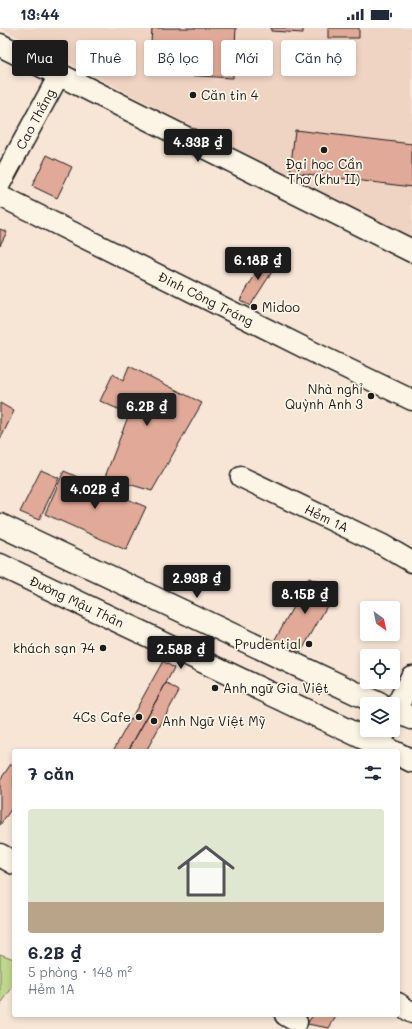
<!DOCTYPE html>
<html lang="vi">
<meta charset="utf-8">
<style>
:root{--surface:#fff;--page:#f6f6f7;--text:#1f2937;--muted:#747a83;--accent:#1c1c1c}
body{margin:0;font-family:Mali,sans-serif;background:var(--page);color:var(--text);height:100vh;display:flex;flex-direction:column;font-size:15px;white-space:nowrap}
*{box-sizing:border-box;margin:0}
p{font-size:13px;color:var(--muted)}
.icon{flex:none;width:22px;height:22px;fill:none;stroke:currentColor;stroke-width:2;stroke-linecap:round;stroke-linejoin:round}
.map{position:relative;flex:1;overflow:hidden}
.side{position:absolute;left:12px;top:721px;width:388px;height:268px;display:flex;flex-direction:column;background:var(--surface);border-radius:4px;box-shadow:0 2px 6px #0003}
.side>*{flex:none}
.banner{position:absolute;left:12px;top:12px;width:388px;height:36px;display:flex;gap:8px}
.needle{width:26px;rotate:147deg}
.buttons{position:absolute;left:360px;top:573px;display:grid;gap:8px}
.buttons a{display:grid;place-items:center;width:40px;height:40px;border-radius:4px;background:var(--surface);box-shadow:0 2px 6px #0003;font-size:20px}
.price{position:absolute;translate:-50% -34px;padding:0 9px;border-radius:4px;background:var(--accent);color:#fff;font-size:13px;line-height:26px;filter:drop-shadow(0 1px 2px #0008)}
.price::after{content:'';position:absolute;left:50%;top:24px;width:12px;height:9px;margin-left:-6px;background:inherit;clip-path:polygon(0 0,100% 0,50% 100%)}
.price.active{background:#222;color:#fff}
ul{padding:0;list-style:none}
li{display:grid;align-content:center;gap:8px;height:212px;padding:0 16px}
li span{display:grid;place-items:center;height:124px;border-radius:4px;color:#555}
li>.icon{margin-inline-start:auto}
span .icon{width:72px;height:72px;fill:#fffc;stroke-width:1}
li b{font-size:17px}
h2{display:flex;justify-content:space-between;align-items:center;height:48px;padding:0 16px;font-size:17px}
.pill{padding:0 14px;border-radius:4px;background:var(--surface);box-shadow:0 2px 6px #0003;font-size:14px;line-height:36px}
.pill.active{background:var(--accent);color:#fff}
.status{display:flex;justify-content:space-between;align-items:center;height:28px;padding:0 20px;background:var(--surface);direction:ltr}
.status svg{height:11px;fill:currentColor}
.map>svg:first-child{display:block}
.built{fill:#f0d4c3}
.green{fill:#bfd68d;stroke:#6e7954}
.building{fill:#e1a998;stroke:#1c1c1c}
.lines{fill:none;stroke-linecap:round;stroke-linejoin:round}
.minor-casing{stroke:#1c1c1c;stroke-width:23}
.tertiary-casing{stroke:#1c1c1c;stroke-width:25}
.secondary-casing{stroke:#1c1c1c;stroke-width:25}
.minor{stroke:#fcf5e5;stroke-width:20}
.tertiary{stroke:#fcf5e5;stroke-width:22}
.secondary{stroke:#fcf5e5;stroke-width:22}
.poi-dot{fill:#1c1c1c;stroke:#fcf5e5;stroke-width:1.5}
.labels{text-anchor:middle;stroke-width:3.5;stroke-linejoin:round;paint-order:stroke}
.poi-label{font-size:13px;fill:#1c1c1c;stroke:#fcf5e5;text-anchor:start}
.street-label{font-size:13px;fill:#1c1c1c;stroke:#fcf5e5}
</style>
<div class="status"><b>13:44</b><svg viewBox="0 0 49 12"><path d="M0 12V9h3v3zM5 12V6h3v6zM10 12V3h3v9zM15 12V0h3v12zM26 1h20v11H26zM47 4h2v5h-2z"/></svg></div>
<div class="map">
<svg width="412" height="1001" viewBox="0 0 412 1001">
<rect width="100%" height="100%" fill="#f7e6d6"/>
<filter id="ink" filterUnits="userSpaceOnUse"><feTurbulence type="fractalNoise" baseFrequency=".025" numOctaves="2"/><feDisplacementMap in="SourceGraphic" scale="8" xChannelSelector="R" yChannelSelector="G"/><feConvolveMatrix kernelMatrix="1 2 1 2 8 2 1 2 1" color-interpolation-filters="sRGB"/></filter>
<g filter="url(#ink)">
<!-- built -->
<path class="built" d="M0 0H412V213L60 30Z"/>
<!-- green -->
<path class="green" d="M0 926 14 931V957L0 977Z"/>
<!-- building -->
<path class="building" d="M152 0H236L233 50 149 45Z
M271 0H303V5L271 3Z
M328 0H359V10H328Z
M295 102 412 116V159L290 144Z
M47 127 72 139 57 170 32 158Z
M0 201 7 204 0 217Z
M266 229 277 236 250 278 240 272Z
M129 338 202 375 152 463 105 449 129 386 100 373 113 346 123 353Z
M0 375 14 383 0 412Z
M41 442 59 450 39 492 20 484Z
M64 443 146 479 126 522 45 486Z
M309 550 336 562 301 624 274 613Z
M163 633 174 640 166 655 128 723H113Z
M166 655 179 663 146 723H128Z
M11 736 14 738V777L0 797V752Z
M313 987H337L329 1000 307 996Z"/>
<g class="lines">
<!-- minor casing -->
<g class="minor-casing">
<g id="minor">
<path id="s1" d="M0 156 59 47"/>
<path id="s2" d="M0 168 315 325 412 372"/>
<path id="s3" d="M241 449 381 516 412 534"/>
<path d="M398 975 412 985"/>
<path d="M285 987 297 994"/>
</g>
</g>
<!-- tertiary casing -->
<g class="tertiary-casing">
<path id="tertiary" d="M0 17 412 223
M393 686 412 649
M373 723 385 702
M0 827 14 835"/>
</g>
<!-- secondary casing -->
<g class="secondary-casing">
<g id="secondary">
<path d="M0 497 379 676"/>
<path id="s4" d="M0 537 391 723"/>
<path d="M393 682 412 690"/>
<path d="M398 726 412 733"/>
</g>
</g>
<!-- minor -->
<use href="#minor" class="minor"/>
<!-- tertiary -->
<use href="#tertiary" class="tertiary"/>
<!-- secondary -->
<use href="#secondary" class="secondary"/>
</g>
</g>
<!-- markers -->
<g class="poi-dot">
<circle cx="193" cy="67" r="4"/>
<circle cx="324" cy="122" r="4"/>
<circle cx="254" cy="279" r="4"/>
<circle cx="371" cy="368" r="4"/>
<circle cx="309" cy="616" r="4"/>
<circle cx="103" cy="620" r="4"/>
<circle cx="215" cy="660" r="4"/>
<circle cx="139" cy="689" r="4"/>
<circle cx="154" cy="693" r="4"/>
</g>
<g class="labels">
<!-- poi labels -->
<g class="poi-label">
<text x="201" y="72">Căn tin 4</text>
<text x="324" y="141" text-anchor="middle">Đại học Cần<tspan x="324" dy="15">Thơ (khu II)</tspan></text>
<text x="262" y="284">Midoo</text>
<text x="363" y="366" text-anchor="end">Nhà nghỉ<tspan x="363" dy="15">Quỳnh Anh 3</tspan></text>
<text x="301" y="621" text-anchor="end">Prudential</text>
<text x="95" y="625" text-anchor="end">khách sạn 74</text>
<text x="223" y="665">Anh ngữ Gia Việt</text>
<text x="131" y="694" text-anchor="end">4Cs Cafe</text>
<text x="162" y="698">Anh Ngữ Việt Mỹ</text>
</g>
<!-- street labels -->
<g class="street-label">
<text dy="5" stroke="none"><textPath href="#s1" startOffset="74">Cao Thắng</textPath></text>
<text dy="5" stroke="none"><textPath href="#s2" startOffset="230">Đinh Công Tráng</textPath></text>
<text dy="5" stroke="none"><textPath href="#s3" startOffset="95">Hẻm 1A</textPath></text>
<text dy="5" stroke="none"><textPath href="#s4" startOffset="85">Đường Mậu Thân</textPath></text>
</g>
</g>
</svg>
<div class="buttons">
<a><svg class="needle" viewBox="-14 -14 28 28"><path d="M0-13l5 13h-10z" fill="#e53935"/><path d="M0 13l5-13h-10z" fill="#747a83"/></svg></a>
<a><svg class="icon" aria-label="locate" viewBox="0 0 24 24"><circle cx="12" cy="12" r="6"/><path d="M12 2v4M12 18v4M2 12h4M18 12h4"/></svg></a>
<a><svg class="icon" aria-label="layers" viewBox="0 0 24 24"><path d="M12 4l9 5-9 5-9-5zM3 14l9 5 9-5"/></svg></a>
</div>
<b class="price" style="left:198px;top:135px">4.33B ₫</b>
<b class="price" style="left:258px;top:253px">6.18B ₫</b>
<b class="price active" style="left:147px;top:399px">6.2B ₫</b>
<b class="price" style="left:95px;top:482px">4.02B ₫</b>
<b class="price" style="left:197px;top:571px">2.93B ₫</b>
<b class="price" style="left:305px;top:587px">8.15B ₫</b>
<b class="price" style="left:181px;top:642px">2.58B ₫</b>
<div class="banner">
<a class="pill active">Mua</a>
<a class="pill">Thuê</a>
<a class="pill">Bộ lọc</a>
<a class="pill">Mới</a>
<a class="pill">Căn hộ</a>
</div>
<section class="side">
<h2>7 căn<svg class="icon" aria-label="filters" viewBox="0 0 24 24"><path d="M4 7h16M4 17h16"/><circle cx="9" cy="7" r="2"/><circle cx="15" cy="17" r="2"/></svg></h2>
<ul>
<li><span style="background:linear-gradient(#dfe7d0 75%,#b9a48a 0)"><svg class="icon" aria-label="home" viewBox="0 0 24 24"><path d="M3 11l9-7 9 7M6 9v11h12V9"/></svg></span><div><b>6.2B ₫</b><p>5 phòng · 148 m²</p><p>Hẻm 1A</p></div></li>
</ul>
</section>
</div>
